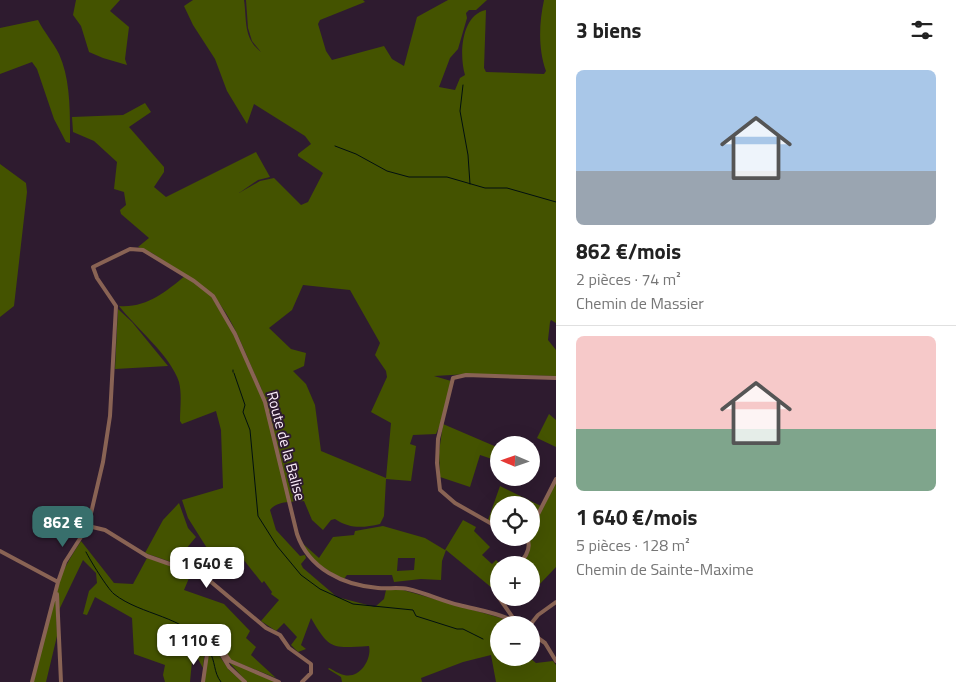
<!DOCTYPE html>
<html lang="fr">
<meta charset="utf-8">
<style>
:root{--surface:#fff;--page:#f2f2f2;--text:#222;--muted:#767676;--line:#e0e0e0;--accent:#386f6c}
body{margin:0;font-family:"Titillium Web",sans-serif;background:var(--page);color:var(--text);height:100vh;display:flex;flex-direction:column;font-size:19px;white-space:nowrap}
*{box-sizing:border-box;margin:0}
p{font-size:16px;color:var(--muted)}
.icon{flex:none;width:28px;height:28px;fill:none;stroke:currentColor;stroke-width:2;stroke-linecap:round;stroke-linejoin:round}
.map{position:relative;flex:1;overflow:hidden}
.sheet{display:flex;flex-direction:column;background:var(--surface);width:400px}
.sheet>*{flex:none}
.needle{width:32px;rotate:272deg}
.buttons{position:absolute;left:490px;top:436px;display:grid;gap:10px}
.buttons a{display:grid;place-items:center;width:50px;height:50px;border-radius:50%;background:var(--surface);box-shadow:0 5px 20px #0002;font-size:25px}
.price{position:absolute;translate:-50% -42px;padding:0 11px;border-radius:10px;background:#fff;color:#222;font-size:16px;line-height:32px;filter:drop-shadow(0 1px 2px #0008)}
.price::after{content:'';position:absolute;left:50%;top:30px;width:15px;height:11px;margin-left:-8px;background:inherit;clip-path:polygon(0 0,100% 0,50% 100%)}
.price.on{background:var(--accent);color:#fff}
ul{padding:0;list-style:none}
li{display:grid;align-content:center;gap:10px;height:265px;padding:0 20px}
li+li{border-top:1px solid var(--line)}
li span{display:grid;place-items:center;height:155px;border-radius:8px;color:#555}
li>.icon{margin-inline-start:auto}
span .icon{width:90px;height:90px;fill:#fffc;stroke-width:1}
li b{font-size:21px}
h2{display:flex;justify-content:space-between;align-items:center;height:60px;padding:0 20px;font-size:21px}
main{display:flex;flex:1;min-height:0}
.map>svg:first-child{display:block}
.green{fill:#445300;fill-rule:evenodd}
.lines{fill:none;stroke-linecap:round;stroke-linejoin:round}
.stream{stroke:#010f10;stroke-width:1}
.minor{stroke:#896354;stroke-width:4}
.labels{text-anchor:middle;stroke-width:4;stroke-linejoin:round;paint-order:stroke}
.street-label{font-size:15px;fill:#fbedfa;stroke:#2e1b2f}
</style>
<main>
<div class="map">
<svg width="556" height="682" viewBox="0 0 556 682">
<rect width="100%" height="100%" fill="#2e1b2f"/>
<!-- green -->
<path class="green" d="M76 0H120L110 11 129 27 125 59 127 65 103 58 89 52 81 26 73 15Z
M193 0H244C247 20 243 38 261 52L252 41 248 28 246 0H363L365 2 320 20 318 24 326 51 332 60 384 46 392 59 404 66 417 17 448 0H487L476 10H469L466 13 467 18 458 49 450 58 439 87 455 90 460 78 465 75C459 55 461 15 486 10L484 68 486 72 544 74 546 71C538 49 539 23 544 0H556V323L551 320 550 322 548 340 556 350V376L469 374 434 376 451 381 440 425 436 434 413 435 410 444 416 446 411 481 386 479 384 516 380 524C363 528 350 529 335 519L331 520 323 530 312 520 304 501C294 502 278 500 270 510L276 530 300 556 305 555 306 558 301 564 303 568 337 597 375 607 384 599 386 590H403L508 620V625H499V658H530L536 663 553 661 556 665V682H496L491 655 463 662 421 678 422 682H342L341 677 328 669 329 668C333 670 339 674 344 675 360 679 372 659 369 646 333 648 330 651 311 618L301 645 306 649 298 652 291 645 297 637 284 623 276 631 261 621 279 600 271 594 272 592 264 581 262 583 236 550 217 564 188 518 182 500 223 488 221 430 216 411 182 424 180 421C180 409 182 394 179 382 171 356 135 327 119 306 147 308 165 292 185 276L210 294 235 337 259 392 262 390C246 357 234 316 208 290L152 253 138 247 149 238 121 214 120 210 126 205 124 192 114 189 117 162 94 141 73 132 72 117 123 115 145 103 151 112 129 127 164 167V172L154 187 166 197 256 152 270 177 258 180 239 193 260 181 274 178 301 205 308 202 323 173 298 156V154L311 144 305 136 254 104 247 124 227 91 215 59 193 25 184 6ZM303 285 350 290 380 343 375 355 386 371 387 377 371 412 391 423 386 478 321 451 315 405 306 384 293 371 304 366 306 353 291 349 269 328 292 310Z
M38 20C44 32 53 42 59 54 71 80 70 115 70 143L66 142 54 119 37 69 32 62 0 74V28Z
M0 164 26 183 27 192 14 306 0 317Z
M118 309 132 322 168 366 115 369Z
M549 414 556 420V447L537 438Z
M443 424 499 448 498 461 480 455 470 487 440 477 439 452Z
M556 481V567L538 586 537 584 531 589V565H520C534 551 528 547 531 532 534 518 549 493 556 481Z
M500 486 541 506 531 524V505H499V526L488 520Z
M179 503 188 528 196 537 174 563 145 553 163 520Z
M463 520 476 527 474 531 490 547 482 555 492 564 496 560 501 565H499V581L492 588 446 550 442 561 441 580 421 579 394 582 392 575H347L343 580 314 561 301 542 319 558 333 537 354 535 355 531 383 526 425 538 445 550ZM398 558H415L414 570 397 571Z
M81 541 114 583 133 584 147 558 192 571 184 590 224 604 250 631 246 638 256 647 251 655 276 678 229 659 220 644 209 641 205 647 203 668 198 659 192 661 190 682H165L163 675 165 665 134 654 132 618 95 597 87 615 83 614 89 591 97 583 96 573 83 560 59 610C50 587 69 560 81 541Z
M56 595 57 636 46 682H33Z
M214 648 229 670 243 682H204L209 649Z
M227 660 275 682H247Z"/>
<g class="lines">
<!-- stream -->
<path class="stream" d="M463 85 460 111 468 155 470 184
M335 146 356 154 387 171 409 177H447L485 188H507L556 202
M233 370V372
M234 373 245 405 243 412 250 430 258 516 277 546 301 575 320 589 353 604 413 610 416 616 457 629H463L483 639
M86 552C90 560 107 588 114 594 142 616 184 615 207 647
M209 651C216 661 213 672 221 682"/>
<!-- minor -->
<path class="minor" d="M88 526 105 530 147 556 204 576 266 628 280 635 289 648 311 664V673L302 682
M499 528 455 503 440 490 437 463 438 439 453 378 466 375 556 378
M531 528 556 479
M0 551 58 582 32 682
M518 565C525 558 532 548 527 538
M58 582 65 562 88 526 103 462 110 416 116 306 97 278 93 267 130 249 143 250 194 281 213 296 235 334 265 402 297 534C309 569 343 585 378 588 388 589 398 587 408 589 426 593 442 601 459 605 479 610 496 612 514 621
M499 586 495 592 518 625
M57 594 61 682
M530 625 538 615 556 602
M531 633 545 643 556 661
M216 646 220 647 230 661 279 682
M220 652 229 667 245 682
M203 682 208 647 216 646"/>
</g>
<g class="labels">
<!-- street labels -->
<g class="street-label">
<text transform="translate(286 446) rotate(75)" y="5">Route de la Balise</text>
</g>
</g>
</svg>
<div class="buttons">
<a><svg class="needle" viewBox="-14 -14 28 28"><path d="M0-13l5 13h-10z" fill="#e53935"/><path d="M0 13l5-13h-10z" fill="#767676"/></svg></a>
<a><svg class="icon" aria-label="locate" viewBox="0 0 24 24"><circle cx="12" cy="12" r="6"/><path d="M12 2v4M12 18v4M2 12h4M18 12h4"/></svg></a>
<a>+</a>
<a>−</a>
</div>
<b class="price on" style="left:63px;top:548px">862 €</b>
<b class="price" style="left:207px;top:589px">1 640 €</b>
<b class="price" style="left:194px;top:666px">1 110 €</b>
</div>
<section class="sheet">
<h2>3 biens<svg class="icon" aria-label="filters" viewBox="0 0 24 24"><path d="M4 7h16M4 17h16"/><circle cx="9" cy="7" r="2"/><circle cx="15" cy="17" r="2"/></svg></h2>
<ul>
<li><span style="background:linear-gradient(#a9c7e8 65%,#9aa5b1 0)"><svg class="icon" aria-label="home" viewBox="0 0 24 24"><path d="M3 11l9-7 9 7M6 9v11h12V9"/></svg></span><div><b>862 €/mois</b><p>2 pièces · 74 m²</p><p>Chemin de Massier</p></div></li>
<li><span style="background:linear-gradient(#f6c9c9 60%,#7fa58c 0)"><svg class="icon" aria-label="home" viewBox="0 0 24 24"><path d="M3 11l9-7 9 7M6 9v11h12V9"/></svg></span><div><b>1 640 €/mois</b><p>5 pièces · 128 m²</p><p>Chemin de Sainte-Maxime</p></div></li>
</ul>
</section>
</main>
